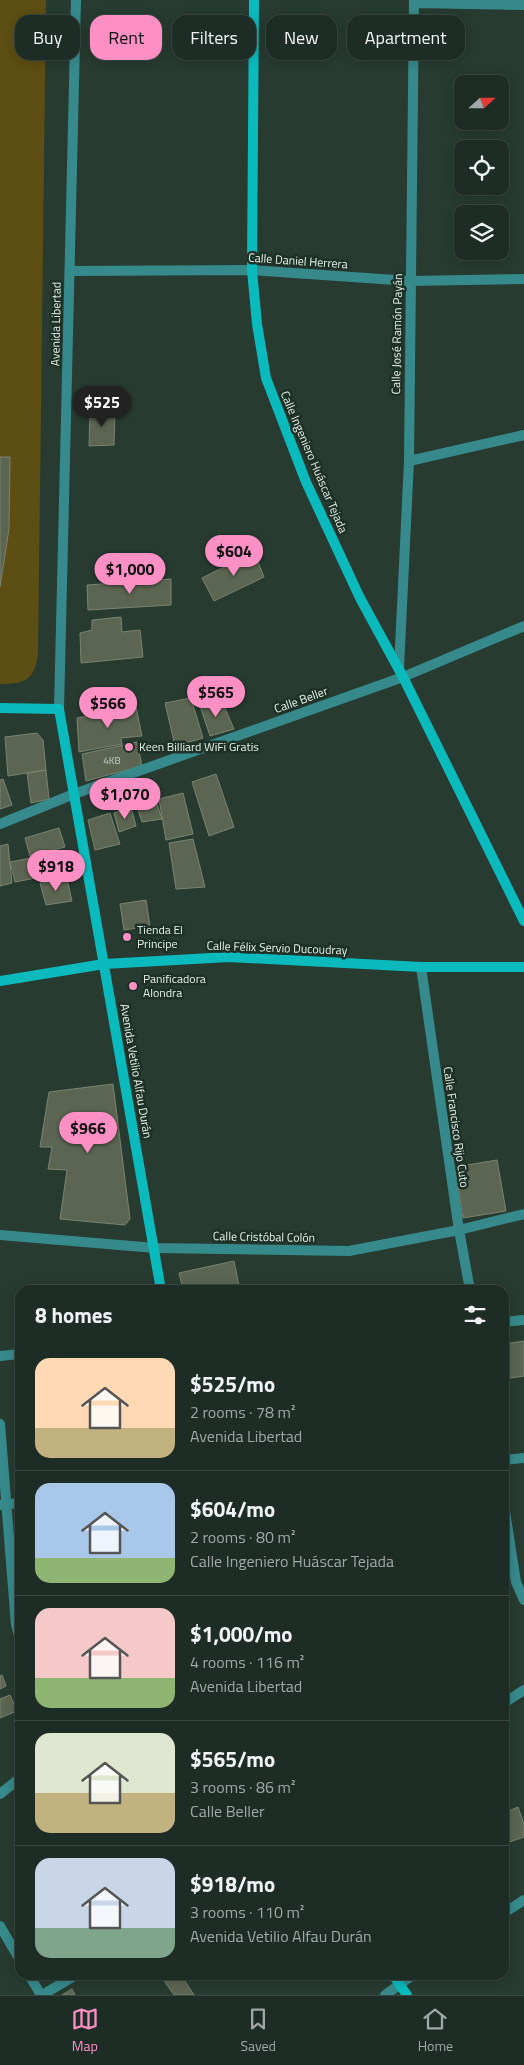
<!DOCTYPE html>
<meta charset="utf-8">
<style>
:root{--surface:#1d2c25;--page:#25342d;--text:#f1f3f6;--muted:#a0a7a7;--line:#3b4842;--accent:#fc8fc3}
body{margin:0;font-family:"Titillium Web",sans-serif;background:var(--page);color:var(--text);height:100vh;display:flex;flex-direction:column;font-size:19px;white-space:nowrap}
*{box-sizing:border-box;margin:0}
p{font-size:16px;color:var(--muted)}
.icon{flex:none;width:28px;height:28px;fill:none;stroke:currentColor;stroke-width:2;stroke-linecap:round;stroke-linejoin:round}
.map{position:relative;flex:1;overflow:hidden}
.side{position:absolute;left:15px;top:1285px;width:494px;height:695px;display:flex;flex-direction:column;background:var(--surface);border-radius:15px;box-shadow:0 2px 12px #0003,0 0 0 1px var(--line)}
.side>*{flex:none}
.hud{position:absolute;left:15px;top:15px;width:495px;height:45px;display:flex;gap:10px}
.needle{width:32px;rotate:69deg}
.fabs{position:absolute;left:454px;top:75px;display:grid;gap:10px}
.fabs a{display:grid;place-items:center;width:55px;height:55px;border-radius:10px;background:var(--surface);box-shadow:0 2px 12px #0003,0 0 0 1px var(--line);font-size:25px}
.price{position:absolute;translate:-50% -42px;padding:0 11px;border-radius:18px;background:var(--accent);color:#111;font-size:16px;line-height:32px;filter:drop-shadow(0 1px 2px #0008)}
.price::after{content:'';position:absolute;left:50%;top:30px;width:15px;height:11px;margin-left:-8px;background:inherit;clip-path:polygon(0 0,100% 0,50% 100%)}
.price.active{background:#222;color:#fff}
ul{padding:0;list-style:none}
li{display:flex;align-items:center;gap:15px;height:125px;padding:0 20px}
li+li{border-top:1px solid var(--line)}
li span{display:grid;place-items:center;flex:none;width:140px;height:100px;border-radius:15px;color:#555}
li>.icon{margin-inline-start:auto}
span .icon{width:60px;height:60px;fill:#fffc;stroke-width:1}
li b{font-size:21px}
h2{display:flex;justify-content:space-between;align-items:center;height:60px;padding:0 20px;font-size:21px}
.tag{padding:0 18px;border-radius:15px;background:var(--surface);box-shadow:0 2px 12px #0003,0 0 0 1px var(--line);font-size:18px;line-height:45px}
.tag.active{background:var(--accent);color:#111}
.tabs{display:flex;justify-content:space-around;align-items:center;height:70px;border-top:1px solid var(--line);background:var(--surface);font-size:14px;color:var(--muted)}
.tabs a{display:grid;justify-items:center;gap:2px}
.tabs .active{color:var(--accent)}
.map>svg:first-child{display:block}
.green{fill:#5d4e13}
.building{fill:#5c6552;stroke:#7a8470}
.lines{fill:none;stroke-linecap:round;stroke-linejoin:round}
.minor{stroke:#378a8c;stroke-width:10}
.tertiary{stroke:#378a8c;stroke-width:10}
.secondary{stroke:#0bbabd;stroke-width:10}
.poi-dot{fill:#fc8fc3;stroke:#1d3127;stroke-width:2}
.labels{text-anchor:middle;stroke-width:5;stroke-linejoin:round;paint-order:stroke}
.number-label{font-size:10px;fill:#c3cec4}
.street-label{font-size:12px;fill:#e5f1ea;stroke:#1d3127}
.poi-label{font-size:12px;fill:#e5f1ea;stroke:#1d3127;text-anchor:start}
</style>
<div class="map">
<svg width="524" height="1995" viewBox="0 0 524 1995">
<rect width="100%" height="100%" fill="#273b31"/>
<!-- green -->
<path class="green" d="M0 0H46L38 654C34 680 26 684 0 684Z"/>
<!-- building -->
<path class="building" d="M90 411H115L114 445 89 446Z
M0 457H10L9 529 0 587Z
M254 552 264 577 214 601 202 578Z
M171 579V605L88 610 87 585Z
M121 617 122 632 140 630 143 657 81 663 80 633 92 630V620Z
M191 698 203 738 175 746 165 703Z
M221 699 234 729 210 736 200 706Z
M136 707 142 736 121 738 122 744 79 752 77 718Z
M37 733 43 740 46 770 8 776 5 737Z
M137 742 142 766 86 781 82 754Z
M46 770 49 799 31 803 27 773Z
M216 774 234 827 209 836 192 782Z
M3 779 12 805 0 809V780Z
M183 793 193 834 166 840 159 799Z
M155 798 162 819 142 822 136 804Z
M131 807 136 826 119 832 114 813Z
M110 813 120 844 95 850 88 820Z
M59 828 65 847 30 856 25 838Z
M193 839 205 887 176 889 169 843Z
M8 844 12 883 0 886V846Z
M64 852 67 872 15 882 10 862Z
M67 879 72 901 46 905 40 883Z
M146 900 150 926 124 930 120 904Z
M113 1084 130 1219 125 1225 60 1219 67 1170 48 1169 52 1147H40L49 1092Z
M497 1160 506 1211 463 1218 455 1167Z
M234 1261 240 1290H183L179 1273Z
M524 1341V1376L504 1379V1344Z
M2 1675 6 1686 0 1689V1676Z
M10 1695 17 1711 0 1718V1699Z
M518 1807 524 1824V1837L504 1844V1813Z
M160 1975H181L194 1995H174Z
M72 1989 75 1995H62Z"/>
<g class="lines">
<!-- minor -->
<path class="minor" d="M414 3 524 5
M70 271 252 270 410 281 524 279
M409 461 524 435
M399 668 409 461 414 0
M0 824 74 794 403 677 524 626
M421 967 459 1230 470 1290
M0 1235 155 1248 349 1251 459 1230 524 1214
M504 1322 524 1320
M0 1356 20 1354
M0 1424 16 1625 20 1639
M504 1460 524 1458
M0 1505 20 1503
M504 1505 516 1582 524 1600
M504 1703 524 1690
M0 1794 20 1778
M504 1913 524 1900
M0 1926 20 1960
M29 1975 41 1995
M42 1995 76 1975
M385 1995 413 1975"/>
<!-- tertiary -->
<path class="tertiary" d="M59 709 76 0"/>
<!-- secondary -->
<path class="secondary" d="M254 0 252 270 257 324 266 378 306 482 360 598 403 677 524 921
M0 708 59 709 161 1290
M0 981 104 964 229 957 421 967H524
M393 1975 407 1995"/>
</g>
<!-- markers -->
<g class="poi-dot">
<circle cx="129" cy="747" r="5"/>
<circle cx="127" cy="937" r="5"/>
<circle cx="133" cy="986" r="5"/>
</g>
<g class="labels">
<!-- number labels -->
<g class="number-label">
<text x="112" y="764">4KB</text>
</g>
<!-- street labels -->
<g class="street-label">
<text transform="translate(298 261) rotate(4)" y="4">Calle Daniel Herrera</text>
<text transform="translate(56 324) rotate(-89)" y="4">Avenida Libertad</text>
<text transform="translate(397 334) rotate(-89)" y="4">Calle José Ramón Payán</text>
<text transform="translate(314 462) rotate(67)" y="4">Calle Ingeniero Huáscar Tejada</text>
<text transform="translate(301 700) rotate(-20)" y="4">Calle Beller</text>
<text transform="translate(277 948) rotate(2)" y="4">Calle Félix Servio Ducoudray</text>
<text transform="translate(136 1071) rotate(80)" y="4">Avenida Vetilio Alfau Durán</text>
<text transform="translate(456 1127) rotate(82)" y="4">Calle Francisco Rijo Cuto</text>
<text transform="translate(264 1237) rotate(1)" y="4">Calle Cristóbal Colón</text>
</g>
<!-- poi labels -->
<g class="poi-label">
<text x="139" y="751">Keen Billiard WiFi Gratis</text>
<text x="137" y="934">Tienda El<tspan x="137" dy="14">Principe</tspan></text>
<text x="143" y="983">Panificadora<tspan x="143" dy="14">Alondra</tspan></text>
</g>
</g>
</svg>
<div class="fabs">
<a><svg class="needle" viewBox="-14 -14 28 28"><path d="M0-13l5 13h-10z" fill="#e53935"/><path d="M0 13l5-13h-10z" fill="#a0a7a7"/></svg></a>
<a><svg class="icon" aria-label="locate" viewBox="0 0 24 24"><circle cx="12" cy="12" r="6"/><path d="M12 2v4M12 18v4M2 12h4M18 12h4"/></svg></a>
<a><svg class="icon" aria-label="layers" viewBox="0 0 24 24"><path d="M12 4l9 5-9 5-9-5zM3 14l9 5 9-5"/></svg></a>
</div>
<b class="price active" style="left:102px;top:428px">$525</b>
<b class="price" style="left:234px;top:577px">$604</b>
<b class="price" style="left:130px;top:595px">$1,000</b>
<b class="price" style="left:216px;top:718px">$565</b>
<b class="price" style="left:108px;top:729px">$566</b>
<b class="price" style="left:125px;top:820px">$1,070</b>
<b class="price" style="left:56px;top:892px">$918</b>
<b class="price" style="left:88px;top:1154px">$966</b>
<div class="hud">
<a class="tag">Buy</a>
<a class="tag active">Rent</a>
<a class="tag">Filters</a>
<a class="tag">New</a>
<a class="tag">Apartment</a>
</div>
<section class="side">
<h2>8 homes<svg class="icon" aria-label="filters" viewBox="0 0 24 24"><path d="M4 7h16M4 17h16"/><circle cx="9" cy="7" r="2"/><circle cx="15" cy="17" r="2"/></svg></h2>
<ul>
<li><span style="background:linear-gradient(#ffd9b3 70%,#c2b280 0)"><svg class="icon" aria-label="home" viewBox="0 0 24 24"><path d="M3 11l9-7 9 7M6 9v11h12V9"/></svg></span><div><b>$525/mo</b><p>2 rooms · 78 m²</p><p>Avenida Libertad</p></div></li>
<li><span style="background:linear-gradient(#a9c7e8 75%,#8fb573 0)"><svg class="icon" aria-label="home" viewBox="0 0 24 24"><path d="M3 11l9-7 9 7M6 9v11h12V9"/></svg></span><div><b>$604/mo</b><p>2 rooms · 80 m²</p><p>Calle Ingeniero Huáscar Tejada</p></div></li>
<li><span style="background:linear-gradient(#f6c9c9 70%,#8fb573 0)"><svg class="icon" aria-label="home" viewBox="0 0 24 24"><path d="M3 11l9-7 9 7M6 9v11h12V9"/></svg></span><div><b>$1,000/mo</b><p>4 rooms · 116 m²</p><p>Avenida Libertad</p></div></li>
<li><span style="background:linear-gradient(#dfe7d0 60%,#c2b280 0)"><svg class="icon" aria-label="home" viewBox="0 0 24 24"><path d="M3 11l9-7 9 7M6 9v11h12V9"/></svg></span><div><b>$565/mo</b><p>3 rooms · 86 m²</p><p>Calle Beller</p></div></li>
<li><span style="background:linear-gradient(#c9d6e8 70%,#7fa58c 0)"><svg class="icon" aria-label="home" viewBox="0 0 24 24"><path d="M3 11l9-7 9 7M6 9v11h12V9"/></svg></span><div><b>$918/mo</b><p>3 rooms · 110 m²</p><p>Avenida Vetilio Alfau Durán</p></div></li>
</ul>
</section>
</div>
<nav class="tabs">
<a class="active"><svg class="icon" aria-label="map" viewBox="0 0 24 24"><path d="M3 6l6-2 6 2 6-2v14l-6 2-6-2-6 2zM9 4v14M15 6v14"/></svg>Map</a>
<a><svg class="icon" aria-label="saved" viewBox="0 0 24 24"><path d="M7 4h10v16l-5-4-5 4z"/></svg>Saved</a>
<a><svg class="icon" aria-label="home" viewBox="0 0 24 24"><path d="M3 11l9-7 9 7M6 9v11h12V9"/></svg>Home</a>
</nav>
